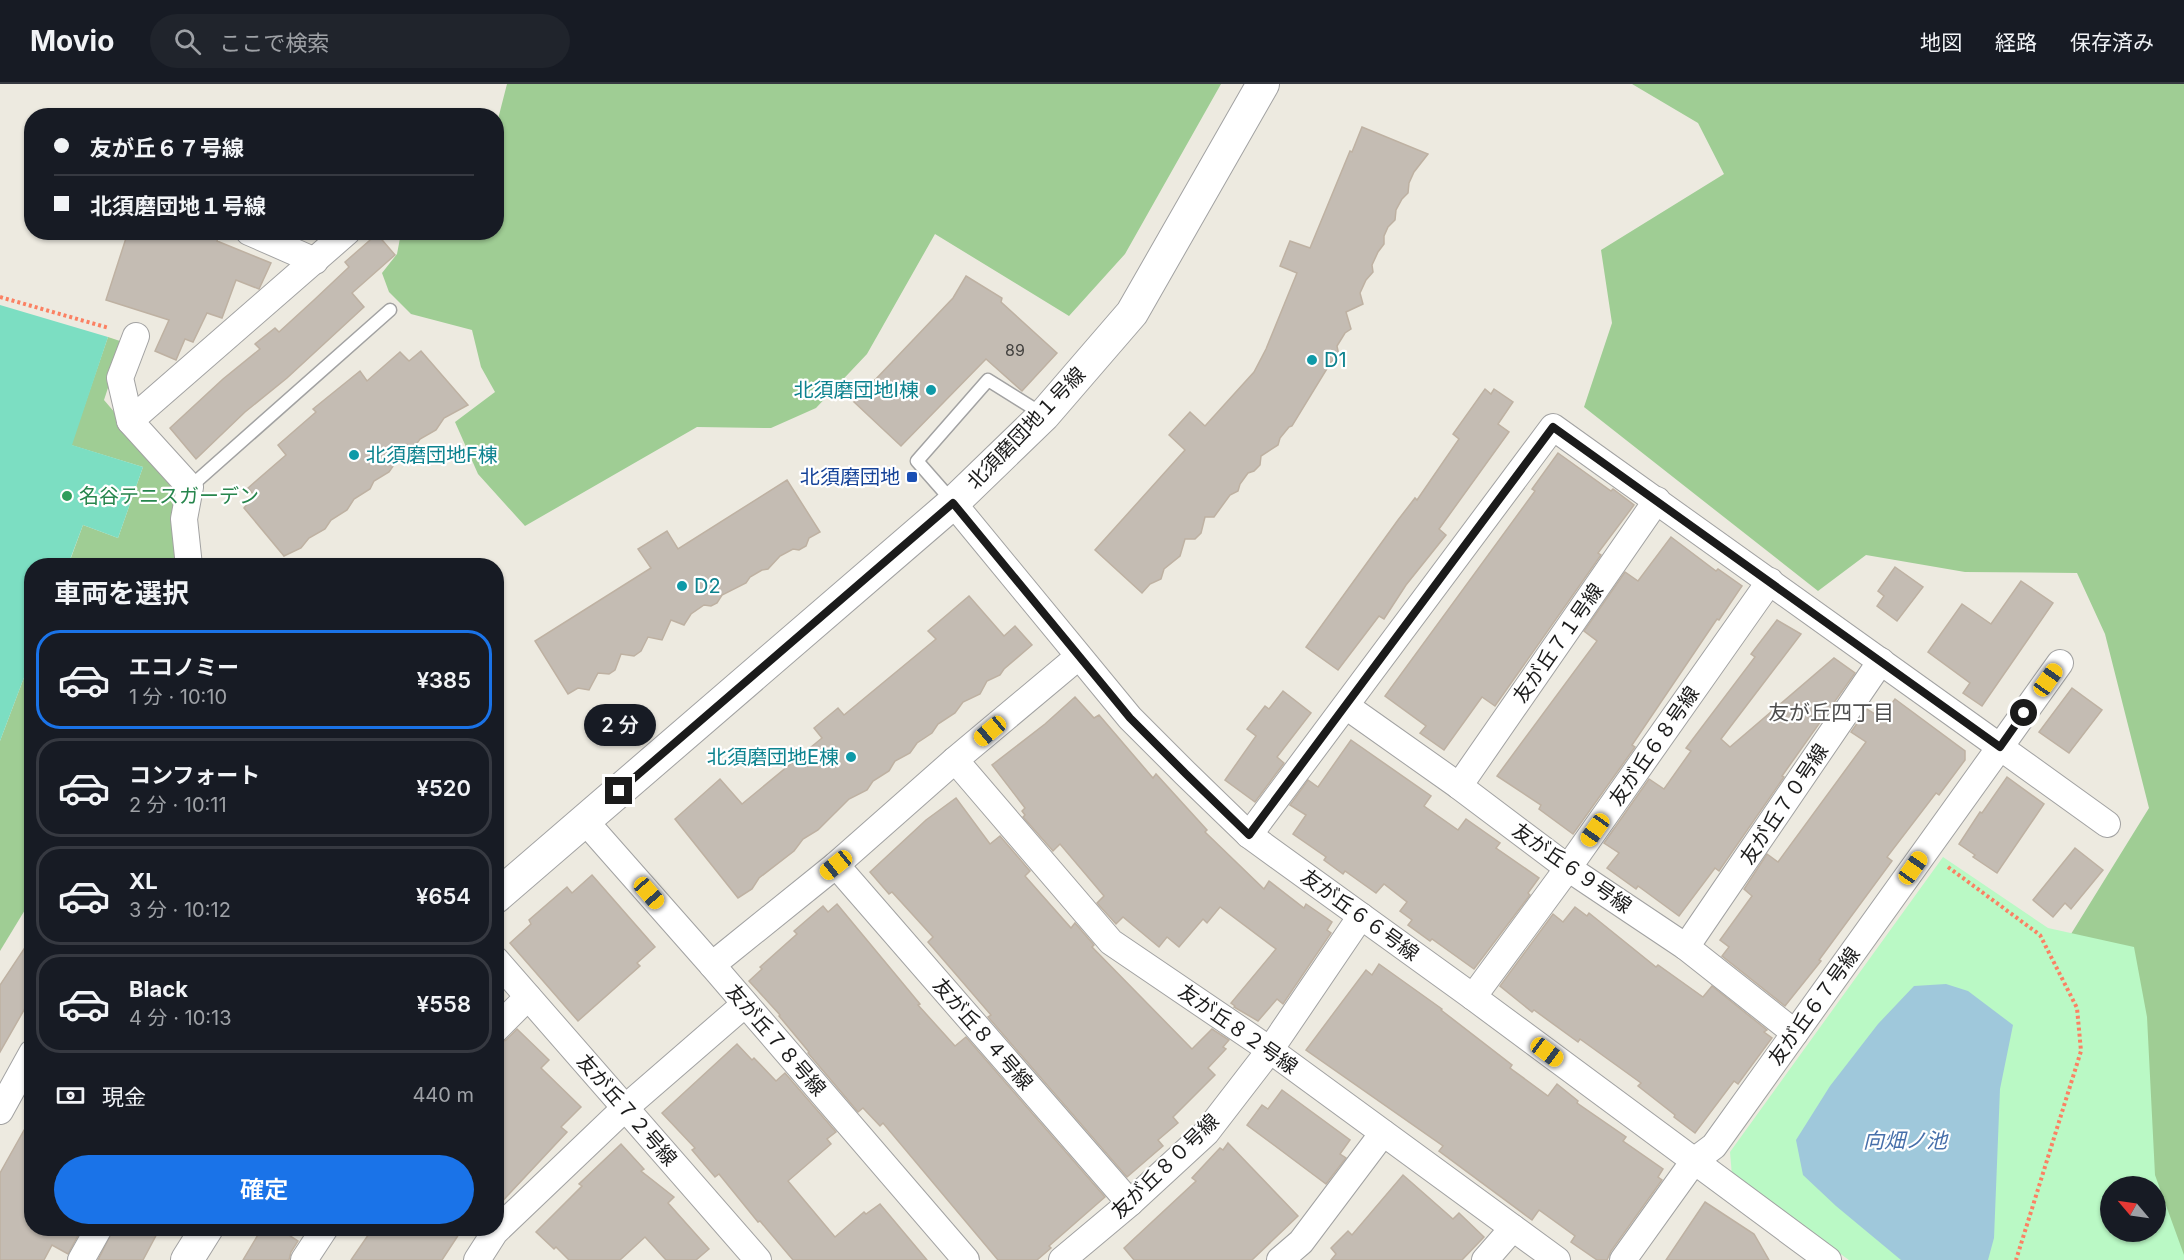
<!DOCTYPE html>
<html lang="ja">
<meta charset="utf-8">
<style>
body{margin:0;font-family:Inter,"Noto Sans JP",sans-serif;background:#20242c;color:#f1f3f6;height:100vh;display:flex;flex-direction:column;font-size:22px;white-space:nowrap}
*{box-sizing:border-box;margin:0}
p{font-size:20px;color:#9ea1a6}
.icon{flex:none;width:33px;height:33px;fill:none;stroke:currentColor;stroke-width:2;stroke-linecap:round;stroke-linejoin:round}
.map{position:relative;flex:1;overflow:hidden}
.drawer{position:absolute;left:24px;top:474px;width:480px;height:678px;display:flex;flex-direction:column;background:#171b24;border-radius:24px;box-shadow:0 2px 4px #0004}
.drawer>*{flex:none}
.banner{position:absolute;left:24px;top:24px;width:480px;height:132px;border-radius:24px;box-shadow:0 2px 4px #0004;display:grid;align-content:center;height:132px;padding:0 30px;background:#171b24}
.needle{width:39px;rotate:299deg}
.tools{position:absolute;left:2100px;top:1092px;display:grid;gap:12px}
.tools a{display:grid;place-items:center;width:66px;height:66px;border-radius:50%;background:#171b24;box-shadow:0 2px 4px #0004;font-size:30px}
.end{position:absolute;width:27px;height:27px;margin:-14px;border:8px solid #1b1b1b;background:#fff;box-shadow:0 0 0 3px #fff}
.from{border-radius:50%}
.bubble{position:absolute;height:42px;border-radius:21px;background:#171b24;box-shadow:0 2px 4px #0004;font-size:20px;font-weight:600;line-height:42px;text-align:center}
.car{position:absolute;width:18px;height:36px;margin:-18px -9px;border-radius:8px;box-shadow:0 0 4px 2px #0007;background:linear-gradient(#f5c518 24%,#345 0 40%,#f5c518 0 76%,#345 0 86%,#f5c518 0)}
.banner b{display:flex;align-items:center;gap:21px;height:57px;font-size:22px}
.banner b+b{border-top:2px solid #363941}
.banner i{width:15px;height:15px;background:#f1f3f6}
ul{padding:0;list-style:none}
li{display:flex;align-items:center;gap:18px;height:99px;margin:0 12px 9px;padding:0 18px;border:3px solid #363941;border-radius:24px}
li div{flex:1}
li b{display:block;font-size:22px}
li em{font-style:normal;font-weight:600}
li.on{border-color:#1a73e8}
li>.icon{width:54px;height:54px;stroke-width:1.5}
h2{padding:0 30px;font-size:27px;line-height:72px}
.pay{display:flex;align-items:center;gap:15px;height:66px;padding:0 30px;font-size:22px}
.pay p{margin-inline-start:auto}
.button{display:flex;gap:12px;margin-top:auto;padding:12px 30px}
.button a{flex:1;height:69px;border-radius:36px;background:#1a73e8;color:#fff;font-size:24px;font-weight:600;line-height:69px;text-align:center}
header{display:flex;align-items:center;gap:36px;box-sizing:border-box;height:84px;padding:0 30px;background:#171b24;border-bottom:2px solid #363941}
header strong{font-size:28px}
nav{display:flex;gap:33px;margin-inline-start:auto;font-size:21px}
.search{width:420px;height:54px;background:#20242c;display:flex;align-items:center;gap:15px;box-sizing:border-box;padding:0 21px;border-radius:33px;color:#9ea1a6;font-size:22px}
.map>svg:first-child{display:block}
</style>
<header>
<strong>Movio</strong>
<div class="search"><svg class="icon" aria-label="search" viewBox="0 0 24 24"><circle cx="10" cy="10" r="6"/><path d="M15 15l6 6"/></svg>ここで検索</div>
<nav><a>地図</a><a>経路</a><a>保存済み</a></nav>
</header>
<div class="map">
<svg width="2184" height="1176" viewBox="0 0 2184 1176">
<rect width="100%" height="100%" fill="#edeae0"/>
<g fill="#9fcd94" fill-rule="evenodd">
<polygon points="507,0 1221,0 1125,170 1069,232 935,150 867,270 816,324 771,344 697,343 525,442 478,390 455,338 495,308 481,283 472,246 411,230 389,208 382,189 397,170 401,149 496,148 497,39"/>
<path d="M1632,0H2184V1176H1880L2058,871L2149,724L2105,550L2077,489L1965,488L1866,471L1818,507L1584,323L1612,239L1601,166L1724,90L1698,39ZM2110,1102H2156V1148H2110Z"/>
<polygon points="108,253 123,258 104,316 169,392 181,481 68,482 83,441 118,454 143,383 71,361"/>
<polygon points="31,575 31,816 0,867 0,657"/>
</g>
<path fill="#baf9c5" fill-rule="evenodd" d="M1943,773L2048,844L2134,863L2147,933L2155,1091L2184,1171V1176H1849L1732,1092L1730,1068ZM2110,1102H2156V1148H2110Z"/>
<polygon fill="#7cdec2" points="0,221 108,253 72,361 143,383 118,454 83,441 68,481 32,482 31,575 0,657"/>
<polygon fill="#9fc8db" points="1946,900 1968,907 2013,941 2000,1005 1994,1154 1988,1176 1901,1176 1836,1122 1803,1091 1796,1056 1830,1002 1878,940 1914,902"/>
<g fill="#c4bcb3" stroke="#beb1a2" stroke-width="1.5">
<polygon points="1362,43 1428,70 1414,88 1409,99 1408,109 1402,115 1396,126 1395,136 1388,143 1384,152 1384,160 1378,168 1372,181 1373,188 1366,196 1360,209 1363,220 1346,228 1351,245 1345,249 1337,262 1339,272 1331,278 1292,342 1289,343 1280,354 1278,361 1261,372 1260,381 1254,387 1248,389 1240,400 1238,407 1230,411 1214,433 1205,433 1201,449 1195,455 1185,455 1180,472 1164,485 1161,495 1150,500 1142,509 1095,466 1185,366 1169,351 1190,328 1205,342 1254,288 1266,265 1297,189 1280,182 1290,157 1310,164 1350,67 1352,68"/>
<polygon points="128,148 221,148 217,157 271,179 259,205 236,196 222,234 207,229 193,258 185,255 176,276 155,267 169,236 106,216"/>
<polygon points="377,150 395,171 352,209 364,223 287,294 245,328 196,375 170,344 223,295 260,265 255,260 275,244 279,248 314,216 349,183 345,178"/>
<polygon points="966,192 1002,214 1001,218 1057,269 1022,307 986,275 901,362 854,318 953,214"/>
<polygon points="421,267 468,321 444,334 436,346 420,355 412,366 398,375 389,388 374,397 370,405 354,415 347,426 331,436 325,445 309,454 301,464 284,472 244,424 254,411 248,404 286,371 278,361 316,328 313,325 360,287 367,297 400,268 409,277"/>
<polygon points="1485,305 1491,310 1494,305 1513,318 1498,340 1509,348 1439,445 1446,451 1406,501 1384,535 1379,532 1338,586 1306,563 1398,436 1415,414 1417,416 1459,355 1453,350"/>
<polygon points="1558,369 1611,407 1613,405 1634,421 1598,469 1601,471 1495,622 1482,613 1444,666 1420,649 1426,642 1385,612 1535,407 1532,405"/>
<polygon points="787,396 820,448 809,454 806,462 799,466 793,465 780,472 768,485 762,486 750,493 746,499 722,511 717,519 711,522 704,521 691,530 684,541 671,536 662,556 648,553 641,567 634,572 621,570 615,586 609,590 598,589 589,606 578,604 568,610 535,557 651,484 638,465 667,447 678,465"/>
<polygon points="1671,453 1716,487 1718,485 1742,502 1719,536 1717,535 1632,661 1635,663 1573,750 1539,725 1541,721 1497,692 1597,557 1584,547 1625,488 1638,497"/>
<polygon points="1895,483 1923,503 1897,537 1877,522 1884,512 1878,507"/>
<polygon points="2021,497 2053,519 1982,622 1963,609 1970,599 1928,568 1962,520 1991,540"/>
<polygon points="969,512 1004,552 1015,542 1032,561 1004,585 1000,591 987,597 980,610 963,618 955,629 938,640 932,649 917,659 910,669 895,677 889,687 873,697 867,706 849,715 818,746 803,755 794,767 759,794 752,805 738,814 675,735 720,695 742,720 822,654 814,644 838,624 844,631 936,555 928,547"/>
<polygon points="1777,536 1801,550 1721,655 1730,663 1834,574 1855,589 1782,692 1784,693 1719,787 1715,784 1679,832 1638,802 1636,805 1607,784 1619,769 1604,759 1649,695 1664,705 1691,667 1686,664 1755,573 1751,570"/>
<polygon points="2072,604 2102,626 2069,669 2039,648"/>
<polygon points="1283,607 1311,629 1277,673 1284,679 1255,718 1225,696 1256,652 1247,645 1265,622 1269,625"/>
<polygon points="1075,613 1094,634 1099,631 1153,694 1156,690 1207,746 1205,748 1264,805 1269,797 1304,824 1306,820 1332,838 1327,846 1331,849 1283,920 1277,915 1258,937 1234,923 1235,922 1231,919 1276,865 1220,823 1207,839 1203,835 1179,863 1167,853 1159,863 1123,833 1116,840 1097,819 1104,812 1060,760 1053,767 1023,733 1025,731 1022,727 1025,724 992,681 1045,640"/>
<polygon points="1895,615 1965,667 1965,676 1939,711 1936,709 1887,773 1892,777 1819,876 1821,877 1785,922 1722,872 1729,863 1720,856 1752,812 1744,805 1767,770 1778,778 1866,658 1851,648 1867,625 1881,634"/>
<polygon points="1351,656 1431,712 1424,722 1458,746 1466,735 1500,759 1496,764 1539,794 1528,809 1530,811 1474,885 1432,855 1430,857 1408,841 1412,836 1400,827 1407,818 1384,800 1376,809 1345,787 1343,790 1324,776 1326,773 1293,750 1306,731 1290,721 1308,696 1318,703"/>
<polygon points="2007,693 2044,720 1997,789 1973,773 1975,771 1959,760 1980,728 1982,729"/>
<polygon points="956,714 990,760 1000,752 1030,787 1025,792 1071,844 1075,839 1094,861 1092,863 1192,965 1212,945 1229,956 1223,963 1226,965 1208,984 1215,991 1173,1033 1178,1039 1158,1056 1163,1062 1127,1093 988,933 991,931 928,858 933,853 892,808 889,810 870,788 926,736"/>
<polygon points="2075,764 2103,786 2071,825 2065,819 2053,833 2033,816"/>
<polygon points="592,791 655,863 637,879 640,882 578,937 510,859 531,840 529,836 567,803 572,809"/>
<polygon points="837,820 920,920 918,921 955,962 966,953 1105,1113 1049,1162 1051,1164 1037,1176 998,1176 883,1039 880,1042 863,1024 858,1028 808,969 809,968 779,932 780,931 749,897 762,885 760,883 797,850 794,847 823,822 828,828"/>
<polygon points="1575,823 1587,832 1589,829 1656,883 1658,881 1703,913 1712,902 1767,946 1764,948 1772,954 1738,1000 1734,997 1695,1049 1674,1033 1675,1031 1638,1002 1641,999 1580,955 1578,958 1534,926 1532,928 1500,902 1553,830 1563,838"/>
<polygon points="32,853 32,912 0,968 0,901"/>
<polygon points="1379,880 1442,925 1441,926 1512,981 1510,984 1548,1012 1557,1000 1578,1017 1577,1019 1626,1053 1623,1057 1663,1085 1658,1093 1662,1096 1611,1167 1607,1176 1597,1176 1571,1158 1575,1152 1539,1126 1532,1136 1439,1067 1443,1062 1306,966 1366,886 1372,891"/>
<polygon points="517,945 549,976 541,984 581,1023 561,1043 567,1048 496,1124 496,960 506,956"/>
<polygon points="737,960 752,976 754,974 776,997 785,989 836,1048 827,1055 831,1060 788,1097 835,1153 864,1128 866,1130 880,1120 927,1176 793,1176 760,1137 758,1138 719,1090 715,1093 692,1066 695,1064 662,1029"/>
<polygon points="1282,1006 1350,1056 1340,1070 1346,1074 1326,1100 1247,1041 1262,1021 1268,1025"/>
<polygon points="32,1032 32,1144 82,1144 68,1170 52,1161 44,1176 0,1176 0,1089"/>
<polygon points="1228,1059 1298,1132 1252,1176 1134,1176 1124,1164 1196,1097 1192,1094 1220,1064 1223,1066"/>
<polygon points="621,1060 644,1085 641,1087 674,1113 668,1119 709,1165 696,1176 666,1176 645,1153 620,1176 569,1176 556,1163 554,1165 536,1148 582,1102 579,1100"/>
<polygon points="1403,1091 1453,1135 1459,1129 1484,1153 1462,1176 1331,1176 1336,1170 1331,1164 1348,1147 1352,1151"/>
<polygon points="1705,1118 1754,1150 1769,1176 1666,1176"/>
<polygon points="114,1144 160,1144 143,1176 98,1176"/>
<polygon points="262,1144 278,1144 298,1157 291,1168 289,1176 243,1176"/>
<polygon points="373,1144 463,1144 442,1176 351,1176"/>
</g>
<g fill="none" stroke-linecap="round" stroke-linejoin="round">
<g stroke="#a2a2a2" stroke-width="15">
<g id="service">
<polyline points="190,403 390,226"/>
<polyline points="953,418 917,377 988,296 1044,331"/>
</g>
</g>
<g stroke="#a2a2a2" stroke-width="28">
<g id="minor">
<polyline points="249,148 315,177"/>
<polyline points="136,252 120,294 130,337 190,403 184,435 189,482"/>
<polyline points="130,337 347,148"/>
<polyline points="953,419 1130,634 1186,690 1249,751 1473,913 1828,1176"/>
<polyline points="2060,579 2000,663 2107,740"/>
<polyline points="1346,622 1459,702 1568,784 1686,863 1795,949"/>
<polyline points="955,676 1111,858 1270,966 1557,1176"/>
<polyline points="1459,702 1657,416"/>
<polyline points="585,737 712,881 966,1176"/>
<polyline points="1249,751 1553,343 2000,663 1714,1062 1694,1077 1623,1176"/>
<polyline points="836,781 1130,1119"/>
<polyline points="1686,863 1881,577"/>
<polyline points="496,876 758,1176"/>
<polyline points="712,881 836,781 955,676 1078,573"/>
<polyline points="1473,913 1568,784 1770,497"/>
<polyline points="496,945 528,913"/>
<polyline points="0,1027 32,969"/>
<polyline points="81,1176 99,1144"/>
<polyline points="304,1176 325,1144"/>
<polyline points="477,1176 495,1148 625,1024 745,920"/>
<polyline points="1062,1176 1130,1119 1206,1049 1270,966 1361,832"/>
<polyline points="1280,1176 1301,1158 1383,1049"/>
<polyline points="1485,1176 1513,1144"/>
</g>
</g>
<g stroke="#a2a2a2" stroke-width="34">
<g id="tertiary">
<polyline points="496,813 953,419 1044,331 1132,229 1263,0"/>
<polyline points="187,1176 207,1144"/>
</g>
</g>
<g stroke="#fb8163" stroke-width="4" stroke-dasharray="3 3" stroke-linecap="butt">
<polyline points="0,213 109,244"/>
<polyline points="1948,783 2040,851 2077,924 2081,967 2016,1176"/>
</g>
<use href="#service" stroke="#fff" stroke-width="12"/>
<use href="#minor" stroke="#fff" stroke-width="26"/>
<use href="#tertiary" stroke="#fff" stroke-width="32"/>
</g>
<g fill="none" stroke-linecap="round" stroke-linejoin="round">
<polyline stroke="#1b1b1b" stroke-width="8" points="619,707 953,419 1130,634 1186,690 1249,751 1553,343 2000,663 2024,629"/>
</g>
<g fill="#0f9aa8" stroke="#fff" stroke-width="2">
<circle cx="1312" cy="276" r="6"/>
<circle cx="931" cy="306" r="6"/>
<circle cx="354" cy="371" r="6"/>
<circle cx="682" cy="502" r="6"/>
<circle cx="851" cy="673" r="6"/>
</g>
<rect fill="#1a4fb4" stroke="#fff" stroke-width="2" x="906" y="387" width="12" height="12" rx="3"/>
<circle fill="#2e9e5b" stroke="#fff" stroke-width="2" cx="67" cy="412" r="6"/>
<g text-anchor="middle" stroke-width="4.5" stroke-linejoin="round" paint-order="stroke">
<g font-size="16" fill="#454341">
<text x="1015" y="272">89</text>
</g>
<g font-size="20" fill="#0d838f" stroke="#fff" text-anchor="start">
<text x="1324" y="283">D1</text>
<text x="919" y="313" text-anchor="end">北須磨団地I棟</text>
<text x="366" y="378">北須磨団地F棟</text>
<text x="694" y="509">D2</text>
<text x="839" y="680" text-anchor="end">北須磨団地E棟</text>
</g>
<g font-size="20" fill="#1b1b1b" stroke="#fff">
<text transform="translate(1026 344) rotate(-46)" y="7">北須磨団地１号線</text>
<text transform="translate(1558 559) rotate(-55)" y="7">友が丘７１号線</text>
<text transform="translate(1654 662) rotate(-55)" y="7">友が丘６８号線</text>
<text transform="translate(1784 720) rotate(-56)" y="7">友が丘７０号線</text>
<text transform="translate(1572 784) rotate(35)" y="7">友が丘６９号線</text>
<text transform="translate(1360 831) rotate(36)" y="7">友が丘６６号線</text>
<text transform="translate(1814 922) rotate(-54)" y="7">友が丘６７号線</text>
<text transform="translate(1238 945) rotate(35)" y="7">友が丘８２号線</text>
<text transform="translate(983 950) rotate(49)" y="7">友が丘８４号線</text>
<text transform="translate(776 956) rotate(49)" y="7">友が丘７８号線</text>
<text transform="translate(627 1026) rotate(49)" y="7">友が丘７２号線</text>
<text transform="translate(1165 1082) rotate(-44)" y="7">友が丘８０号線</text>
</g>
<g font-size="20" fill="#164399" stroke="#fff" text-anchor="end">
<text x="900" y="400">北須磨団地</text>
</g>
<g font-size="20" fill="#27864d" stroke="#fff" text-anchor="start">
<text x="79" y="419">名谷テニスガーデン</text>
</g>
<g font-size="21" fill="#4e4e4e" stroke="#fff">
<text x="1831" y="636">友が丘四丁目</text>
</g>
<g font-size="21" font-style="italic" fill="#476faa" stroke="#fff">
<text x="1905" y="1064">向畑ノ池</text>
</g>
</g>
</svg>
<div class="tools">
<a><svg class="needle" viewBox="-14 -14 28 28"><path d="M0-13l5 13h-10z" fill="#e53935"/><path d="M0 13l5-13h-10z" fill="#9ea1a6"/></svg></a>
</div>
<i class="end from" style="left:2024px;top:629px"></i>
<i class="end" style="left:619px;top:707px"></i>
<div class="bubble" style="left:584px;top:620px;width:72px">2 分</div>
<i class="car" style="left:2048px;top:596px;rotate:35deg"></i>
<i class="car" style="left:990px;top:647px;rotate:230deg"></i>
<i class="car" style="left:1595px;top:746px;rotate:215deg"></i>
<i class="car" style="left:836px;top:781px;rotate:231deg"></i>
<i class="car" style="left:1913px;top:784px;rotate:35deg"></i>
<i class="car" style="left:649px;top:809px;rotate:139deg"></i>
<i class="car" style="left:1547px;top:968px;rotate:127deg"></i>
<div class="banner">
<b><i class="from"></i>友が丘６７号線</b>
<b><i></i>北須磨団地１号線</b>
</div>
<section class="drawer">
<h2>車両を選択</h2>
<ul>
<li class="on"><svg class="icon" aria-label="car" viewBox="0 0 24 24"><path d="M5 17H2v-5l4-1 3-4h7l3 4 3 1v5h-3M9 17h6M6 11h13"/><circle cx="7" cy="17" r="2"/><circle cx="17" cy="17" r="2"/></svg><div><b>エコノミー</b><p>1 分 · 10:10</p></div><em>¥385</em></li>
<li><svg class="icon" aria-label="car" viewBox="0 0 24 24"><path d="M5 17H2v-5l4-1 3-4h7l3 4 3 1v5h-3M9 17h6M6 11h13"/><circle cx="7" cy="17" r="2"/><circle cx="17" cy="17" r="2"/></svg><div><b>コンフォート</b><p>2 分 · 10:11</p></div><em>¥520</em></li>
<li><svg class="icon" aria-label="car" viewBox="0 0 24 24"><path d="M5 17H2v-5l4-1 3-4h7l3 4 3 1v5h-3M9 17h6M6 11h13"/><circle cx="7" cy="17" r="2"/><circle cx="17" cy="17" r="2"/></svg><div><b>XL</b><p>3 分 · 10:12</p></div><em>¥654</em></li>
<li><svg class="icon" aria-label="car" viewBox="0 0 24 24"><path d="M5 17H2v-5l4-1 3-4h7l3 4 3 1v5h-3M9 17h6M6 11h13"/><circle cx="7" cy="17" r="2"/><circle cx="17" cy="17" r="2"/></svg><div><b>Black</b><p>4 分 · 10:13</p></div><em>¥558</em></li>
</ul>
<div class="pay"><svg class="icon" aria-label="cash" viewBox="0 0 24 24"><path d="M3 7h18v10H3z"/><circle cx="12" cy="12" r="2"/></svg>現金<p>440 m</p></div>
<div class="button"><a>確定</a></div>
</section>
</div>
